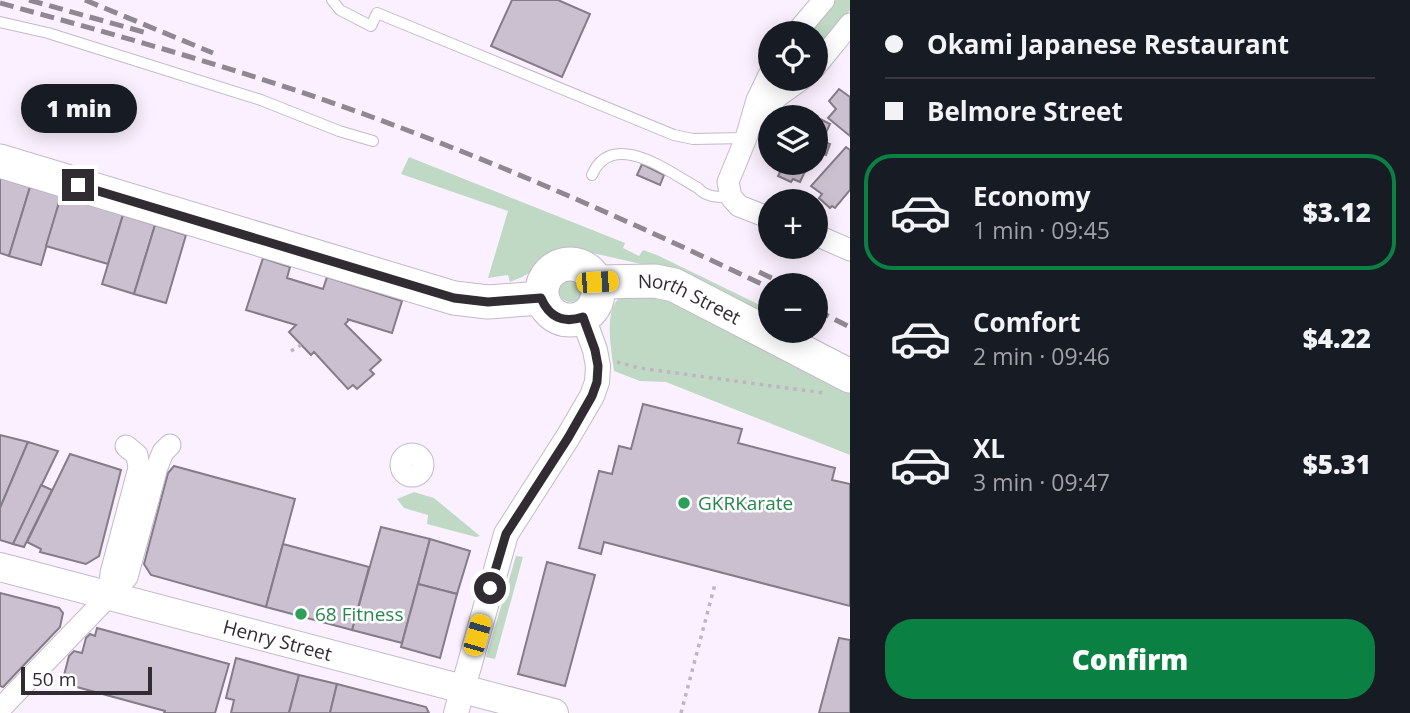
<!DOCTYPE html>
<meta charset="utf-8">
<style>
body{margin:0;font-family:"Open Sans",sans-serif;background:#242831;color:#f1f3f6;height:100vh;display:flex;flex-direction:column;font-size:26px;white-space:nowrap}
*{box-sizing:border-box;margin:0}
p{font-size:23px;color:#9ea1a6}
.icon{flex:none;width:38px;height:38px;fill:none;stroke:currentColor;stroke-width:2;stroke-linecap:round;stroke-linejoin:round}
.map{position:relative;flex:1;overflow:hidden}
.drawer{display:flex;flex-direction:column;background:#171b24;width:560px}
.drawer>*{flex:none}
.banner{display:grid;align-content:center;height:154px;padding:0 35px;background:#171b24}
.buttons{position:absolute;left:758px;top:21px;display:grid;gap:14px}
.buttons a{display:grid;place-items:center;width:70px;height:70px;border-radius:50%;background:#171b24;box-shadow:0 4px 18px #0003;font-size:35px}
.scale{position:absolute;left:21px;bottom:18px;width:131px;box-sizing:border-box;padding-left:7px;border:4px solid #302c32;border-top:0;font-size:19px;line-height:24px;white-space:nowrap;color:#302c32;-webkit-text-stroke:5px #fff;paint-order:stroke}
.end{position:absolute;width:32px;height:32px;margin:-16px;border:9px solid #302c32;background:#fff;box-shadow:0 0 0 4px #fff}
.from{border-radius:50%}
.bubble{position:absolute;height:49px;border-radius:24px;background:#171b24;box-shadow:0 4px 18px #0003;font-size:23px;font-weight:800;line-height:49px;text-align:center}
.car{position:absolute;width:21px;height:42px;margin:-21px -10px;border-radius:9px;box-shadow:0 0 5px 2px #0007;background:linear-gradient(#f5c518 24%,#345 0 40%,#f5c518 0 76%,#345 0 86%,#f5c518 0)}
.banner b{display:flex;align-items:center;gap:24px;height:66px;font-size:26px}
.banner b+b{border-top:2px solid #363941}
.banner i{width:18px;height:18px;background:#f1f3f6}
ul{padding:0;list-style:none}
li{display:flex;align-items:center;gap:21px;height:116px;margin:0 14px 10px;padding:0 21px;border:4px solid transparent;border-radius:28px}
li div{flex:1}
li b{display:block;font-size:26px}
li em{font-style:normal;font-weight:800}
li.on{border-color:#0b8043}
li>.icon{width:63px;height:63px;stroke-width:1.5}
.cta{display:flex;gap:14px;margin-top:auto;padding:14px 35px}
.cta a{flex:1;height:80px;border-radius:28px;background:#0b8043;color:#fff;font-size:28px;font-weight:800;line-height:80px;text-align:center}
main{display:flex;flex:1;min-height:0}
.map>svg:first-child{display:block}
</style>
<main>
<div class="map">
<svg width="850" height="713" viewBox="0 0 850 713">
<rect width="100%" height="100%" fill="#fbf0ff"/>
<g fill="#c0d9c4">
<polygon points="833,0 850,0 850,10 816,53 816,33 806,33"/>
<path d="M409,157L625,243L623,248L639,256L643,250L657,255L770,310V319L650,266L579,250L578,252C558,249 547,262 531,272C525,276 517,279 510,282L508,275L488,278L508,211L401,174Z"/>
<circle cx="571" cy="289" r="13"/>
<path d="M654,289L850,384V455L666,382L640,381L614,371C612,352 602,308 622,296C630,291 644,291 654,289Z"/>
<polygon points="414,492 434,498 480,536 476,537 427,524 428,515 404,508 397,499"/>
<polygon points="516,556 523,557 495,659 486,657"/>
</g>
<g fill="#cbc0cf" stroke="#857c89" stroke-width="2">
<polygon points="512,0 558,0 590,14 562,77 491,46"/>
<polygon points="839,89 850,97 850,136 828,118 836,109 829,101"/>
<polygon points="816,117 830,124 822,141 830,144 826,155 816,151"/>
<polygon points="846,147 850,150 850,190 835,208 832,206 830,208 819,198 822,194 811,186"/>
<polygon points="780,163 809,163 800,182 793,179 791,182 778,176 782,168 778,166"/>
<polygon points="642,164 664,175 660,185 637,175"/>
<polygon points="0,178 30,187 9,256 0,253"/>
<polygon points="30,187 61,196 41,265 9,256"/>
<polygon points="61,196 123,215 108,264 46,246"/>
<polygon points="123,215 155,225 134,294 102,284"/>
<polygon points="155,225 186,235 166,303 134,294"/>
<polygon points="263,258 290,267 287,278 323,289 327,277 402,301 392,333 347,319 349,320 345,324 381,360 370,370 374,374 357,389 353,385 348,389 314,352 311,355 289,332 296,325 246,310"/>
<polygon points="643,404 742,429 738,443 835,468 832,480 850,484 850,606 604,542 601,554 579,548 599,471 612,474 619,446 631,449"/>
<polygon points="0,435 28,442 0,508"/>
<polygon points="28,442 58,451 13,544 0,540 0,508"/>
<polygon points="70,454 121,470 99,556 86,564 40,552 41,549 27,542"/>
<polygon points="174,466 295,499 266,607 151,575 144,564 168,473"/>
<polygon points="41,485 52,490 24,547 13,544"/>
<polygon points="381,527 430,539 402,643 352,630"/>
<polygon points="430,539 470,551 457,594 418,584"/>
<polygon points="283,544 369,567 352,630 266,607"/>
<polygon points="547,562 595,575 565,686 518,674"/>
<polygon points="418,584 457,594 440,658 401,647"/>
<polygon points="0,593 59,608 63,613 60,627 3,687 0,686"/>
<polygon points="97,628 229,664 215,713 164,713 165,711 62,683 69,656 74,651 82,653 86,638 90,634 95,636"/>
<polygon points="839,638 850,640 850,713 819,713"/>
<polygon points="236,658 299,675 289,713 231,713 234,700 226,698"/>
<polygon points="299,675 337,684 330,713 289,713"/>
<polygon points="337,684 426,707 429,713 330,713"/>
</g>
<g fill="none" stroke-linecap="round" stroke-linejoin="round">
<g stroke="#c3b9c8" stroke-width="12">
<g id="service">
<polyline points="332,0 340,10 371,26 377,13 674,135 693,139 746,138"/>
<polyline points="0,22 48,33 261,100 339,131 373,141"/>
<path d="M592,175C612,128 669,172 698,188C707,198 718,197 731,197"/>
</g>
</g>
<g stroke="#c3b9c8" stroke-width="23">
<g id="minor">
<polyline points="796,33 824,0"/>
<polyline points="816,66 850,24"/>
<polyline points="770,73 757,100 746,138 728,182 731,197 739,206 770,218"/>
<polyline points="755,124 777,97 802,79"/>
<polyline points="816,235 850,250"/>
<circle cx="412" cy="465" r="11"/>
<polyline points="109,596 111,573 139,468 137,455 126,446"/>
<polyline points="0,709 127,577 157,467 163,452 170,445"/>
</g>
</g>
<g stroke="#c3b9c8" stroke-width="26">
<polyline id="tertiary" points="456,713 506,534 568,437 592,396 597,382 598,366 595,350 583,317"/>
</g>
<g stroke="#c3b9c8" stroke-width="30">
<g id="secondary">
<path id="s1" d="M0,567L554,713"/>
</g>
</g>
<g stroke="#c3b9c8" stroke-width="35">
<g id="trunk">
<polyline points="0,161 454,298 488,302 541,298"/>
<circle cx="570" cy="292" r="28"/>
<path id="s2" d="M597,282L655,281L674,285L850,376"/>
</g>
</g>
<g stroke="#beb5c1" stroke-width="3.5" stroke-dasharray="3.5 5" stroke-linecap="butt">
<polyline points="291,351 301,345"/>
<polyline points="617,362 639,368 824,393"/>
<polyline points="681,713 715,584"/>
</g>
<use href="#service" stroke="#fff" stroke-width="10"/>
<use href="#minor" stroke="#fff" stroke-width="21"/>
<use href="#tertiary" stroke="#fff" stroke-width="24"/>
<use href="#secondary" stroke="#fff" stroke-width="28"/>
<use href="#trunk" stroke="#fff" stroke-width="33"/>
<g stroke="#8f8892" stroke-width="5" stroke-dasharray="14 7" stroke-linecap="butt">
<polyline points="29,0 147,33"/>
<polyline points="85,0 213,53"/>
<path d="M0,3C128,38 256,74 380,120C513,169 642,227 770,288"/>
<polyline points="759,272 787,285"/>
<polyline points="816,310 850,327"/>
</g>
</g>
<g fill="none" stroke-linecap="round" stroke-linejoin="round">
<path stroke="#302c32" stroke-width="9" d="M78,185L454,298L488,302L541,298C549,317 563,324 583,317L595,350L598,366L597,382L592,396L568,438L506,534L490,588"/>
</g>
<g fill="#2e9e5b" stroke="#fff" stroke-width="2.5">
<circle cx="684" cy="503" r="7"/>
<circle cx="301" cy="614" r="7"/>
</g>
<g text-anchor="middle" stroke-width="5" stroke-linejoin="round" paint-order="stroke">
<g font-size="19" fill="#302c32" stroke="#fff">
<text dy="7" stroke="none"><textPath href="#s2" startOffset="96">North Street</textPath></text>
<text dy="7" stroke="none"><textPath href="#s1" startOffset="287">Henry Street</textPath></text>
</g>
<g font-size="19" fill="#27864d" stroke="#fff" text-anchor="start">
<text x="698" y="510">GKRKarate</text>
<text x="315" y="621">68 Fitness</text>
</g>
</g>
</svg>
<div class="buttons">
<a><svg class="icon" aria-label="locate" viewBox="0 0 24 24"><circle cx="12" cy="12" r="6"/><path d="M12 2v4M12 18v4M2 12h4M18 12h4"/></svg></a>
<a><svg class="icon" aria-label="layers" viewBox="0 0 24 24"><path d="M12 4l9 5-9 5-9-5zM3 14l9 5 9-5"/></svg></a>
<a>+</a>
<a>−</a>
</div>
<div class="scale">50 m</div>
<i class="end from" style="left:490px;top:588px"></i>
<i class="end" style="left:78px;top:185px"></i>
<div class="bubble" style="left:21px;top:84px;width:116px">1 min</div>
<i class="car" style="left:597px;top:282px;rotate:87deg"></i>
<i class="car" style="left:477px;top:635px;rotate:16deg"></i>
</div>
<section class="drawer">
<div class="banner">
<b><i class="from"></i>Okami Japanese Restaurant</b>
<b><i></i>Belmore Street</b>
</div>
<ul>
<li class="on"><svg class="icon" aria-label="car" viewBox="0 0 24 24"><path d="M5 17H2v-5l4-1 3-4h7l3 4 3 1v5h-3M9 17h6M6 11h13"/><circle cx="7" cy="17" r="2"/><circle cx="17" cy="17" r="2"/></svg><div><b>Economy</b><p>1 min · 09:45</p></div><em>$3.12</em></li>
<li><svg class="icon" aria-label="car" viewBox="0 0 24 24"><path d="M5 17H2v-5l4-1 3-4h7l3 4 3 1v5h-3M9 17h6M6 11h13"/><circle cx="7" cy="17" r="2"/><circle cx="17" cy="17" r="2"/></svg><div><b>Comfort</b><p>2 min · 09:46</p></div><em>$4.22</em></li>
<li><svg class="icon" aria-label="car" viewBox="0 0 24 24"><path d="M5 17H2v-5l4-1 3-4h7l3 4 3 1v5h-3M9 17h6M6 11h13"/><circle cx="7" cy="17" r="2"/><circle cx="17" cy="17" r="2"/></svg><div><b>XL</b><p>3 min · 09:47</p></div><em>$5.31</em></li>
</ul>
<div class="cta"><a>Confirm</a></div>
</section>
</main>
